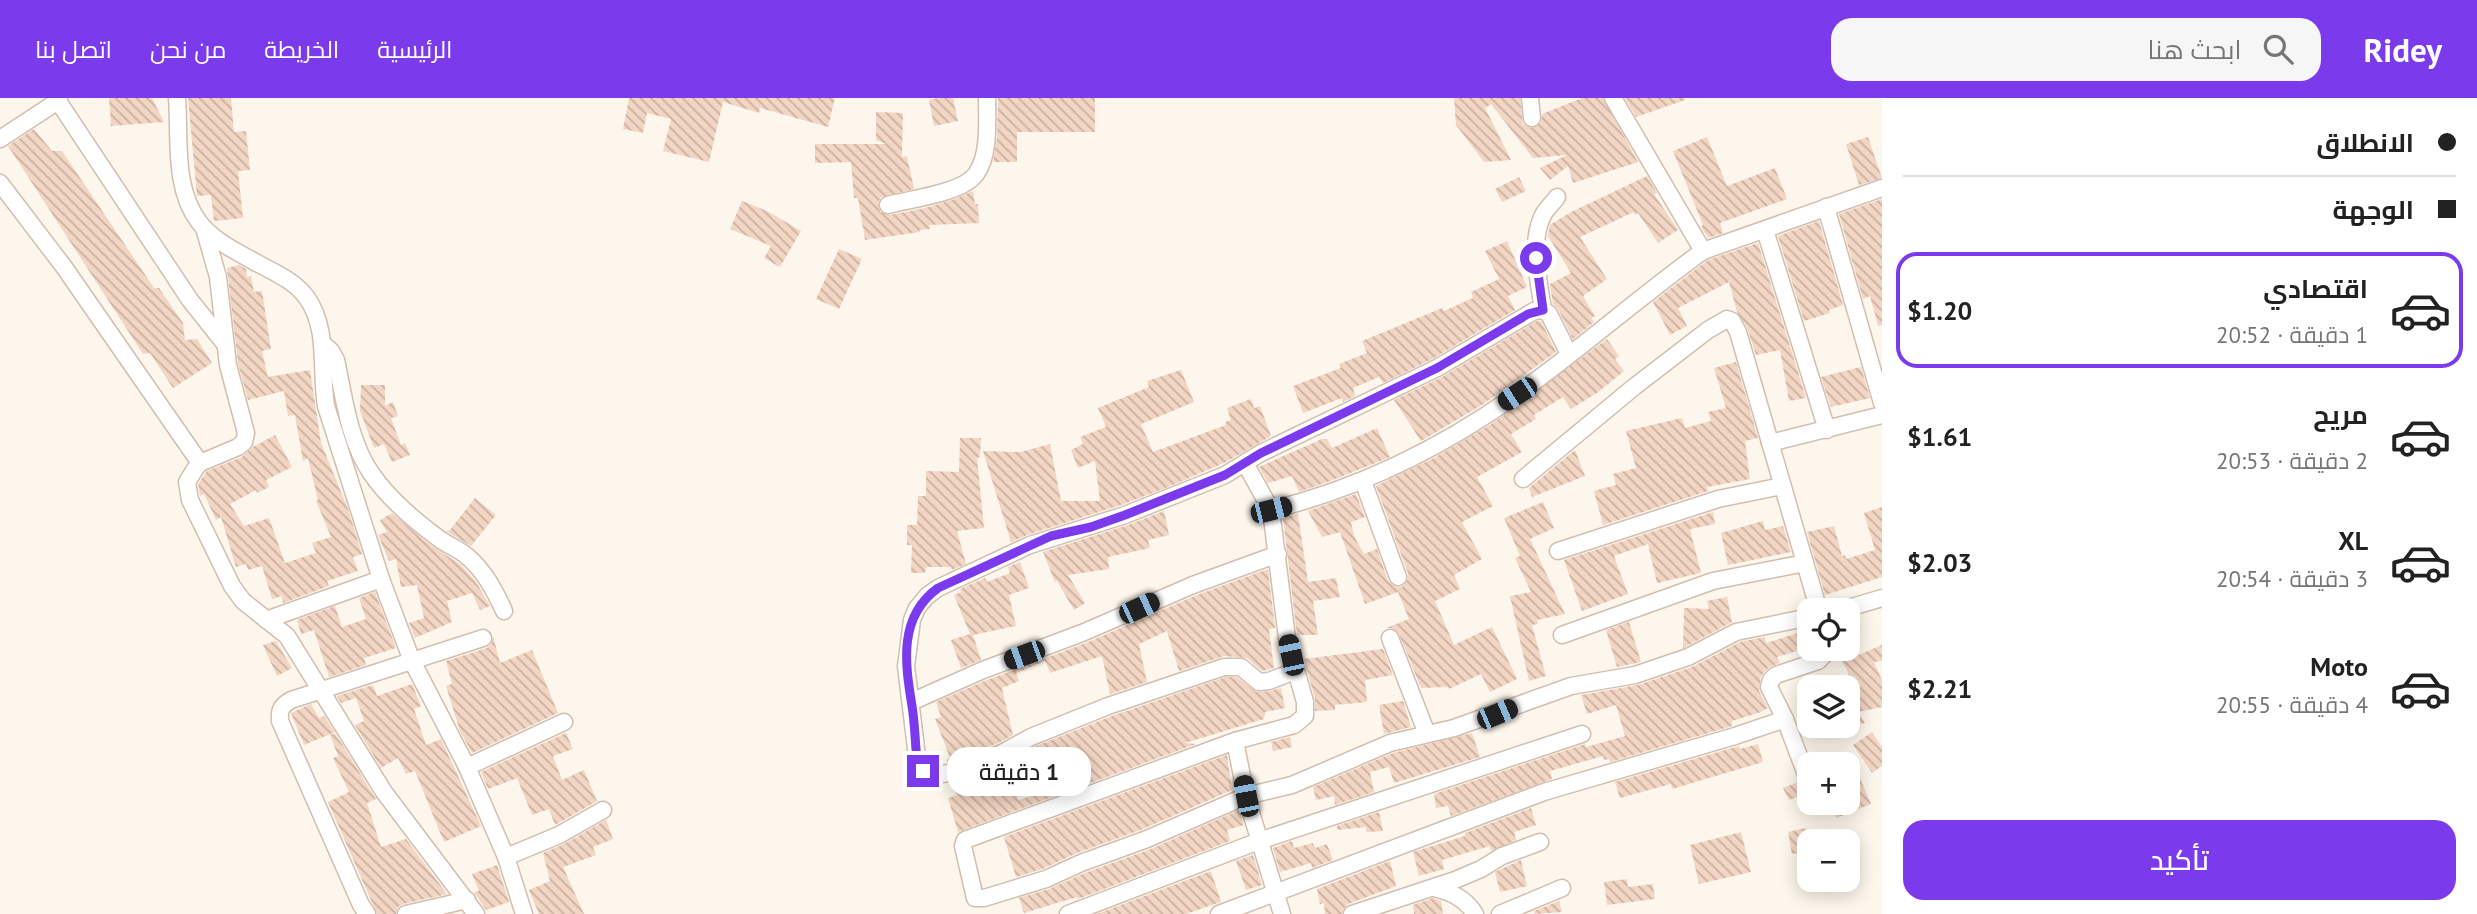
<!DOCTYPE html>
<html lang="ar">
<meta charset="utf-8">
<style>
body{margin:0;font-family:"PT Sans",Cairo,sans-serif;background:#f6f6f6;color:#222;direction:rtl;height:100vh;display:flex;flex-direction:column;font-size:26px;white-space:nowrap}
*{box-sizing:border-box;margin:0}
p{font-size:23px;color:#767676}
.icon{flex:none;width:38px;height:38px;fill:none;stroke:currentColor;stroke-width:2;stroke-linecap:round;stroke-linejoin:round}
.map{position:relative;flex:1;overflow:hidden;direction:ltr}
.side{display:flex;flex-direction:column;background:#fff;width:595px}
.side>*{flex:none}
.guide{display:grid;align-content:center;height:154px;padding:0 21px;background:#fff}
.fabs{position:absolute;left:1797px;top:500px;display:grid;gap:14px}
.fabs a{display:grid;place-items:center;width:63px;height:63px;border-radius:14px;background:#fff;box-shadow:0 4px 18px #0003;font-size:35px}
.end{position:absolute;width:32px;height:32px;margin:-16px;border:9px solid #7c3aed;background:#fff;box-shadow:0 0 0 4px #fff}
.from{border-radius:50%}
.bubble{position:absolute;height:49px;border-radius:21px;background:#fff;box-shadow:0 4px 18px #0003;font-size:23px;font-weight:600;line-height:49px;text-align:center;direction:rtl}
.car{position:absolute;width:21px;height:42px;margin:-21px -10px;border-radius:9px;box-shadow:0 0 5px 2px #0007;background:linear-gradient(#222 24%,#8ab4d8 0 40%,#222 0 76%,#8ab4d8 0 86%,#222 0)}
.guide b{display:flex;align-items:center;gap:24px;height:66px;font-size:26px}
.guide b+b{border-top:2px solid #e0e0e0}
.guide i{width:18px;height:18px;background:#222}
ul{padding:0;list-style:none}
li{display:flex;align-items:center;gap:21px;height:116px;margin:0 14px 10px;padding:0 7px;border:4px solid transparent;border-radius:21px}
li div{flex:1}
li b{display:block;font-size:26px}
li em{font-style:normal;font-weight:600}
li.active{border-color:#7c3aed}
li>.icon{width:63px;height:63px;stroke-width:1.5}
.primary-button{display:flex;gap:14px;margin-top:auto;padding:14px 21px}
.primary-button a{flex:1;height:80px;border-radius:21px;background:#7c3aed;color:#fff;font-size:28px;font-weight:600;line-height:80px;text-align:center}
header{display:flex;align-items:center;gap:42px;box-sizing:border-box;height:98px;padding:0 35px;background:#7c3aed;color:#fff}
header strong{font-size:33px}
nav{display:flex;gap:38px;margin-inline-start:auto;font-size:24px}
.search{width:490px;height:63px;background:#f6f6f6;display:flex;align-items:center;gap:18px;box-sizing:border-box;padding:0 24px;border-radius:21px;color:#767676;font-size:26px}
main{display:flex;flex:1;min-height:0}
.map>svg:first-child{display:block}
</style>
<header>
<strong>Ridey</strong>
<div class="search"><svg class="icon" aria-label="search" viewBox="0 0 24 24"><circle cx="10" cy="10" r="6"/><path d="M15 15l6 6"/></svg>ابحث هنا</div>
<nav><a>الرئيسية</a><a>الخريطة</a><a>من نحن</a><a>اتصل بنا</a></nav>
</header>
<main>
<section class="side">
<div class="guide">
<b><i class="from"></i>الانطلاق</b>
<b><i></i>الوجهة</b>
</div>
<ul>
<li class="active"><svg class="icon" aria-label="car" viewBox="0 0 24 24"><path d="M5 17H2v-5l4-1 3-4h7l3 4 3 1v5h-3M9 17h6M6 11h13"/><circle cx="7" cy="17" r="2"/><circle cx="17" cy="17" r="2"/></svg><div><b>اقتصادي</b><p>1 دقيقة · 20:52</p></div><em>$1.20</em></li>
<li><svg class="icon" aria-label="car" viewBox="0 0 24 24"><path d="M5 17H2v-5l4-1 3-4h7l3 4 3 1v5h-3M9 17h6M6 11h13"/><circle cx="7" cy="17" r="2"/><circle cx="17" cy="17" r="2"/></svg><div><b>مريح</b><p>2 دقيقة · 20:53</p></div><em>$1.61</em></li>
<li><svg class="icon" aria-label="car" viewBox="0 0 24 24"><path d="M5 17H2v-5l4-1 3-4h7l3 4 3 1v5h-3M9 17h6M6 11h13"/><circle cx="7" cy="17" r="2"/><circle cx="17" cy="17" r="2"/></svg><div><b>XL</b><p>3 دقيقة · 20:54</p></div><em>$2.03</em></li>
<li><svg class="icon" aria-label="car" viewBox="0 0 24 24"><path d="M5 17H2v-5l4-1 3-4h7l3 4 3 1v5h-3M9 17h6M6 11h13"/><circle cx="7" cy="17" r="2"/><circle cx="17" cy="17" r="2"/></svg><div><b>Moto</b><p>4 دقيقة · 20:55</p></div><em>$2.21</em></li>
</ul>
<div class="primary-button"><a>تأكيد</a></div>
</section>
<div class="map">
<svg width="1882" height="816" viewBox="0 0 1882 816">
<defs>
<pattern id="building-back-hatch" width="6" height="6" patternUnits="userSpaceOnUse" patternTransform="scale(1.75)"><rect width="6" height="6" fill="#f3d5c3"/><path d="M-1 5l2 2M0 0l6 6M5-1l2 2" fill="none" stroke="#cab0a1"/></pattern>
</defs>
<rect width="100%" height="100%" fill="#fdf6ec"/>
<g fill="url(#building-back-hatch)" fill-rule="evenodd">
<polygon points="109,0 152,0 164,24 111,28"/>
<polygon points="188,0 231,0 234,34 246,33 250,72 238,73 243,120 214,123 211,97 197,98"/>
<polygon points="629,0 835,0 828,29 760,10 759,15 723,4 709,64 663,53 671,21 647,15 643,35 623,31"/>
<polygon points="938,0 953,0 958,23 934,28 929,2"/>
<polygon points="998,0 1095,0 1095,34 1017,34 1017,64 993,64 997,40"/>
<polygon points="1454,0 1520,0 1523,26 1532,30 1541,25 1542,16 1582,0 1603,0 1638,64 1573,85 1568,68 1550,82 1540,70 1567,57 1533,60 1491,6 1485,10 1511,62 1484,64 1456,27"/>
<polygon points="1625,0 1685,0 1685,2 1636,19"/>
<polygon points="876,14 903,15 902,59 907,58 914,91 881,99 878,105 880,114 890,117 925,110 952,102 973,93 975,106 978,106 979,125 929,127 930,131 919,132 920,134 865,142 858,100 854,100 851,64 815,65 815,46 886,46 876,42"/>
<polygon points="34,31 52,53 62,53 154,190 159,190 183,225 185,242 197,241 212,265 173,290 150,255 143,256 8,48"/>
<polygon points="1707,39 1727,88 1775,70 1787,101 1720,125 1723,135 1708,140 1701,129 1703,127 1673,53"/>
<polygon points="1868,39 1882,80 1859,87 1846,46"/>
<polygon points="1647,78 1657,95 1654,96 1678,132 1658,145 1638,115 1635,117 1634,114 1580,139 1607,181 1583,198 1595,218 1591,220 1594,224 1573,241 1558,211 1553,206 1550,186 1571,175 1548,138 1550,127 1571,114"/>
<polygon points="1519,79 1526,93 1502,104 1495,91"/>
<polygon points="1882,101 1882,227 1878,228 1870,198 1863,201 1839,116"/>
<polygon points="742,103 767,113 801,133 780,169 764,160 771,148 730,131"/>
<polygon points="1819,123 1843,207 1829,212 1830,215 1804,223 1778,138"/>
<polygon points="1507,143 1527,189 1508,198 1515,212 1432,261 1383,285 1379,279 1353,290 1355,298 1343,304 1342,300 1303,315 1293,288 1341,270 1339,266 1367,255 1362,243 1442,210 1444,213 1473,200 1471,194 1499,181 1485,153"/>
<polygon points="1758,145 1806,300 1789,303 1780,252 1756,257 1747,229 1737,214 1729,184 1678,210 1687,228 1670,237 1653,204 1708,162"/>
<polygon points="839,151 862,161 839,211 816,201"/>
<polygon points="239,167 246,171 247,179 251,178 254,194 262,193 271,251 262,253 268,279 310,272 321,345 348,411 362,456 353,459 358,473 327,483 329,488 283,505 282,498 272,501 262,468 248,472 246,466 236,469 221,419 216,422 204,396 200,398 198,386 207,373 242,359 253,349 275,337 292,369 266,382 269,389 257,395 256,392 230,406 244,428 269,420 285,465 316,455 312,445 331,439 316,403 318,402 308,360 303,363 295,317 288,318 284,293 248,302 238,265 227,170"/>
<polygon points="1537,223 1541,223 1556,254 1482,307 1421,343 1394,302 1442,279"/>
<polygon points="1607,241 1619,258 1615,261 1624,273 1597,295 1571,311 1563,299 1534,317 1536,321 1511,336 1522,354 1477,379 1493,408 1462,424 1482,461 1454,477 1460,491 1435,503 1454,547 1492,529 1517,581 1490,594 1481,576 1449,591 1448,589 1421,590 1399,536 1392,530 1386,530 1409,521 1398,494 1365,506 1340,434 1322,439 1308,413 1356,396 1365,419 1351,424 1354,438 1364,456 1377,451 1388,483 1396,489 1402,489 1408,481 1408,475 1376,388 1434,360 1493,325"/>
<polygon points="1736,264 1758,340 1745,343 1750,381 1707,389 1708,393 1603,427 1594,393 1616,387 1613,376 1636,370 1626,333 1682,320 1685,330 1711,323 1708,314 1726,310 1714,270"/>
<polygon points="1861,269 1870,300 1831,309 1821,279"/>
<polygon points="1181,272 1194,304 1141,326 1153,354 1226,327 1225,324 1231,322 1227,310 1251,301 1254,310 1260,308 1271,338 1226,364 1168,389 1121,407 1027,437 1011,444 983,353 1021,354 1050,346 1061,403 1100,403 1095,363 1078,370 1071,352 1083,346 1080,339 1106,329 1098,310 1149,289 1147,283"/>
<polygon points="361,287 385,287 385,308 393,304 398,318 391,320 401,347 405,345 410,357 392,364 384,346 374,350 360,313"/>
<polygon points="1377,330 1390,359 1333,382 1299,394 1292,378 1268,385 1259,369 1322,341 1327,341 1332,350"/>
<polygon points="960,340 981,340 980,359 977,360 984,430 957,433 966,466 952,472 951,469 926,469 925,475 911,475 912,447 907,447 907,427 917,427 918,398 926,398 926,373 959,374"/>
<polygon points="1575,352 1585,378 1532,399 1529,390"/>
<polygon points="475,400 496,417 471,448 446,433 450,432"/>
<polygon points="1543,404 1554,430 1530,441 1565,516 1537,522 1538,526 1532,527 1546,578 1529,583 1510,498 1531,494 1515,460 1520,458 1504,420"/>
<polygon points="1882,409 1882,479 1825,497 1807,434 1834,428 1842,458 1845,457 1846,461 1875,452 1864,415"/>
<polygon points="1164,413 1169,437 1148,442 1150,450 1108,459 1109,471 1068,477 1085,505 1074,512 1057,483 1055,484 1043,454 1128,427"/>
<polygon points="1713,414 1715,426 1690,431 1701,475 1657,485 1648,446 1614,458 1628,496 1582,513 1564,462"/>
<polygon points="392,415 425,443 461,467 476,484 490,508 480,512 472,495 447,503 452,524 415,540 409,525 424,520 417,487 401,489 396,461 389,463 378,437 387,434 380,422"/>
<polygon points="1298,416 1308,484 1336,480 1340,499 1313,503 1318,537 1297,537 1283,420"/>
<polygon points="1763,423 1765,432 1783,428 1791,454 1728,467 1721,435"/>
<polygon points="1020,464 1029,490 1009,497 1016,528 973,537 981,562 961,570 951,542 970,536 954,497 961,494 960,491 985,480 987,484 1010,475 1008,469"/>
<polygon points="1268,471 1275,530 1269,531 1274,570 1262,573 1247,560 1224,558 1179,573 1167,533 1139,546 1147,584 1110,596 1102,558 1050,575 1045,563 1016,575 1019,583 1002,590 1013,637 998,645 947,664 947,661 950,660 935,621 941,619 936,604 987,582 1086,545 1197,497"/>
<polygon points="375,494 396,550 364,560 366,567 329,579 314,532 301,536 297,522 335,508 342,529 366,521 359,500"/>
<polygon points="1727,499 1732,524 1683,550 1684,510 1709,511 1707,503"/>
<polygon points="1629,524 1641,564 1617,569 1606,532"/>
<polygon points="1798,535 1803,551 1777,559 1780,565 1769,569 1761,578 1759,593 1768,610 1761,614 1732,623 1732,628 1610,664 1609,661 1604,662 1603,658 1550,673 1552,681 1451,718 1448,708 1436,710 1434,696 1585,646 1586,649 1625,638 1616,607 1587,616 1581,597 1638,587 1692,569 1740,544 1765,539 1766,545"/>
<polygon points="493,538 500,565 532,552 558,615 472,655 460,633 446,588 452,586 446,563 487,550 491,546"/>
<polygon points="276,543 292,570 277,578 263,547"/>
<polygon points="1882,547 1882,563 1874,564 1882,582 1882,609 1858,614 1865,625 1848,629 1848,574 1842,564"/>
<polygon points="1383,551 1393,577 1365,582 1367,604 1335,607 1335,612 1315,613 1315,601 1304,561"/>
<path d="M1226,579H1237L1256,594L1270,593L1281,590L1285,610L1265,614L1264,621L1185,645L1196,646L958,734L948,700L957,697L953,685L1006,665L1036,648L1112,618ZM1035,663L1044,695L1018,702L1011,677L1013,676L1012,671Z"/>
<polygon points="412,586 421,608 414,611 426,647 441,641 481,728 444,744 415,673 406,676 398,660 381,670 355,627 364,623 356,600 341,605 337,598 373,587 377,598"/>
<polygon points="1403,603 1411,629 1384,636 1379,607"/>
<polygon points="311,606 319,620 324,618 335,634 304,647 291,615"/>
<polygon points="1872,634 1882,649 1882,668 1872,675 1853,647"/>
<polygon points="335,635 376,701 367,705 381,749 406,741 447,796 403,806 398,809 396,816 377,816 328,704 349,694 333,660 338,658 330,637"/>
<polygon points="566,635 573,651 553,658 562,682 584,672 597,703 555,727 549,711 532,717 517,680 488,691 481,674"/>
<polygon points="1472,635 1480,659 1394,685 1389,669 1370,674 1374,694 1335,707 1334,698 1316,702 1313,689 1393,655"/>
<polygon points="1290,639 1292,649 1273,653 1271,644"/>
<polygon points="1758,646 1763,664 1672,691 1671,686 1620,700 1615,684 1739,648 1740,651"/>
<polygon points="1227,657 1232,692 1143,731 1077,755 1042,771 1016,779 1004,739"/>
<polygon points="1859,678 1871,706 1836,720 1830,705 1848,705 1848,683"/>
<polygon points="1798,684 1805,696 1789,702 1783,690"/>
<polygon points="1531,710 1536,727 1514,734 1516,742 1491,753 1490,748 1442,762 1444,771 1419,778 1413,754 1465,738 1465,735"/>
<polygon points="1239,712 1244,727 1227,732 1230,743 1078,801 1077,799 1024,815 1019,800 1049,791 1085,775 1151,751"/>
<polygon points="1379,714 1383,733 1366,734 1366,729 1337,732 1337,728"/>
<polygon points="606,722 613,741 593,749 596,757 563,769 584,816 539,816 529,792 550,783 543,755 564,746"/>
<polygon points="1806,730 1810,753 1792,756 1788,734"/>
<polygon points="1741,734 1751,774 1699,786 1690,747"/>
<polygon points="1292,743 1294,750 1313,745 1315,750 1327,746 1333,762 1312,770 1311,765 1280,774 1273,750"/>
<polygon points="1253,757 1262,787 1246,792 1236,763"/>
<polygon points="1521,762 1527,788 1500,794 1495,774"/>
<polygon points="1390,763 1396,788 1348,806 1344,810 1342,816 1325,816 1324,805 1320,806 1317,791"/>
<polygon points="497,767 509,804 486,812 474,794 479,793 472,776"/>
<polygon points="1211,773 1221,804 1215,806 1186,816 1097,816"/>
<polygon points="1627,781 1628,789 1653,786 1655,801 1607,807 1604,784"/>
<polygon points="1433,800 1441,803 1443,816 1414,816 1413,807"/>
<polygon points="1559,803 1562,814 1535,816 1534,813"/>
</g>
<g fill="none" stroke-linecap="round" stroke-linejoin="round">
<g stroke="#d1beb0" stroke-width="19">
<g id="minor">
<path d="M177,0C180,40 173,90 199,124C212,142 236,153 255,164C273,174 294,182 307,200C329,231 320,272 326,308L381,481L412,563L467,669L506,759L524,816"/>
<polyline points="1530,0 1532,20"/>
<polyline points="58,3 190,202 225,246"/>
<polyline points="0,41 58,3 59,0"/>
<polyline points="0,85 64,169 200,365"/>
<path d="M888,107C910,101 963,95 976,76C990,57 987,23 987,0"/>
<polyline points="1826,109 1882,305"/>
<polyline points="204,130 218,179 228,267 246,335 244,344 238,349 200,365 195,371 187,384 190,402 232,488 243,503 287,538 384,694 476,816"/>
<polyline points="1765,132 1827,332"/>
<polyline points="1703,153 1882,90"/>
<path d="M1543,212C1539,183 1529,145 1543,117C1546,111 1553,105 1557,99"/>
<path d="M323,246L331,253L336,262C344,299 349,343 371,375C388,400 416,424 441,442C450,448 460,452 468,459C485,474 495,493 504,513"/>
<polyline points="1770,345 1882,317"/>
<polyline points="1245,365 1271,412 1287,540 1305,604 1305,618 1294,627 1235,643 965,742 963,748 975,800 984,800 1046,781 1081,765 1147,741 1246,698 1292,687 1390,645 1454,630 1571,588 1635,577 1688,559 1736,534 1810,519"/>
<polyline points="1523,381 1634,289 1708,232 1727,221 1732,223 1738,234 1819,513"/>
<polyline points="1363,383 1398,479"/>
<path d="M1271,412C1361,390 1441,350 1516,297C1581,251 1639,199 1703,153L1613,0"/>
<polyline points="1558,453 1718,401 1782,388"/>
<polyline points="1838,513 1882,500"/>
<polyline points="266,522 381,481"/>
<polyline points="1562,537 1713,483 1805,465"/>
<polyline points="1390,540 1427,636"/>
<polyline points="1295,573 1269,583 1259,584 1241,569 1224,569 1108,608 1031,639 1002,655 949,675 935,677 923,673 918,667 906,568 912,522 917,510 927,498 938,490 1030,447 1125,417 1225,377 1261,355 1437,270 1534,213 1543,212 1549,216 1569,256"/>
<polyline points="911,604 983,572 1082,535 1193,487 1278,456"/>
<polyline points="1235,643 1246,698 1282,816"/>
<polyline points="467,669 564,624"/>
<polyline points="1810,687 1785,621 1769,589 1771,582 1776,577 1818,563 1825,556 1825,551"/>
<polyline points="506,759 559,737 603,712"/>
<path d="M1434,790C1451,794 1465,800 1475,816"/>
<path d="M367,816L361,807L280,623C279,612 281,608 291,602L483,540"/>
<polyline points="406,816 467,802"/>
<polyline points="1068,816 1259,743 1582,636"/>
<polyline points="1219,816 1544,694 1735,638 1785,621"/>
<polyline points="1352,816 1455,782 1481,771 1502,758 1540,744"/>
<polyline points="1500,816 1562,790"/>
</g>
</g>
<use href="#minor" stroke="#fff" stroke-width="16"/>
</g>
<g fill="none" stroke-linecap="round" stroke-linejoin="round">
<path stroke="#7c3aed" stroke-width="9" d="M923,673L917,662C915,644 915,626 912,608C905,565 898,519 938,490L1051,438L1091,429L1125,417L1225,377L1261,355L1437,270L1528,216L1543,212L1536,160"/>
</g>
</svg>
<div class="fabs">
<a><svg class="icon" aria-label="locate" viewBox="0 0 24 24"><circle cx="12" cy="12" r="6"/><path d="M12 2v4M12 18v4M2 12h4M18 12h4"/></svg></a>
<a><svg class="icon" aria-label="layers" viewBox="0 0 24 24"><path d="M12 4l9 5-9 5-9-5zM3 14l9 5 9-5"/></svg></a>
<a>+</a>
<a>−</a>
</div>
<i class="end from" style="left:1536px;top:160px"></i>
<i class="end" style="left:923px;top:673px"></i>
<div class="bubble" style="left:947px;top:649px;width:144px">1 دقيقة</div>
<i class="car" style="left:1517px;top:296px;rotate:237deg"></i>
<i class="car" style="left:1271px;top:412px;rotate:76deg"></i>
<i class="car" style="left:1139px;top:510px;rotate:65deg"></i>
<i class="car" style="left:1024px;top:557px;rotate:250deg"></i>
<i class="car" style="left:1291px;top:557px;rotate:348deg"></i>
<i class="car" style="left:1497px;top:616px;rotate:67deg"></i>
<i class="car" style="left:1246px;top:698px;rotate:349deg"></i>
</div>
</main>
